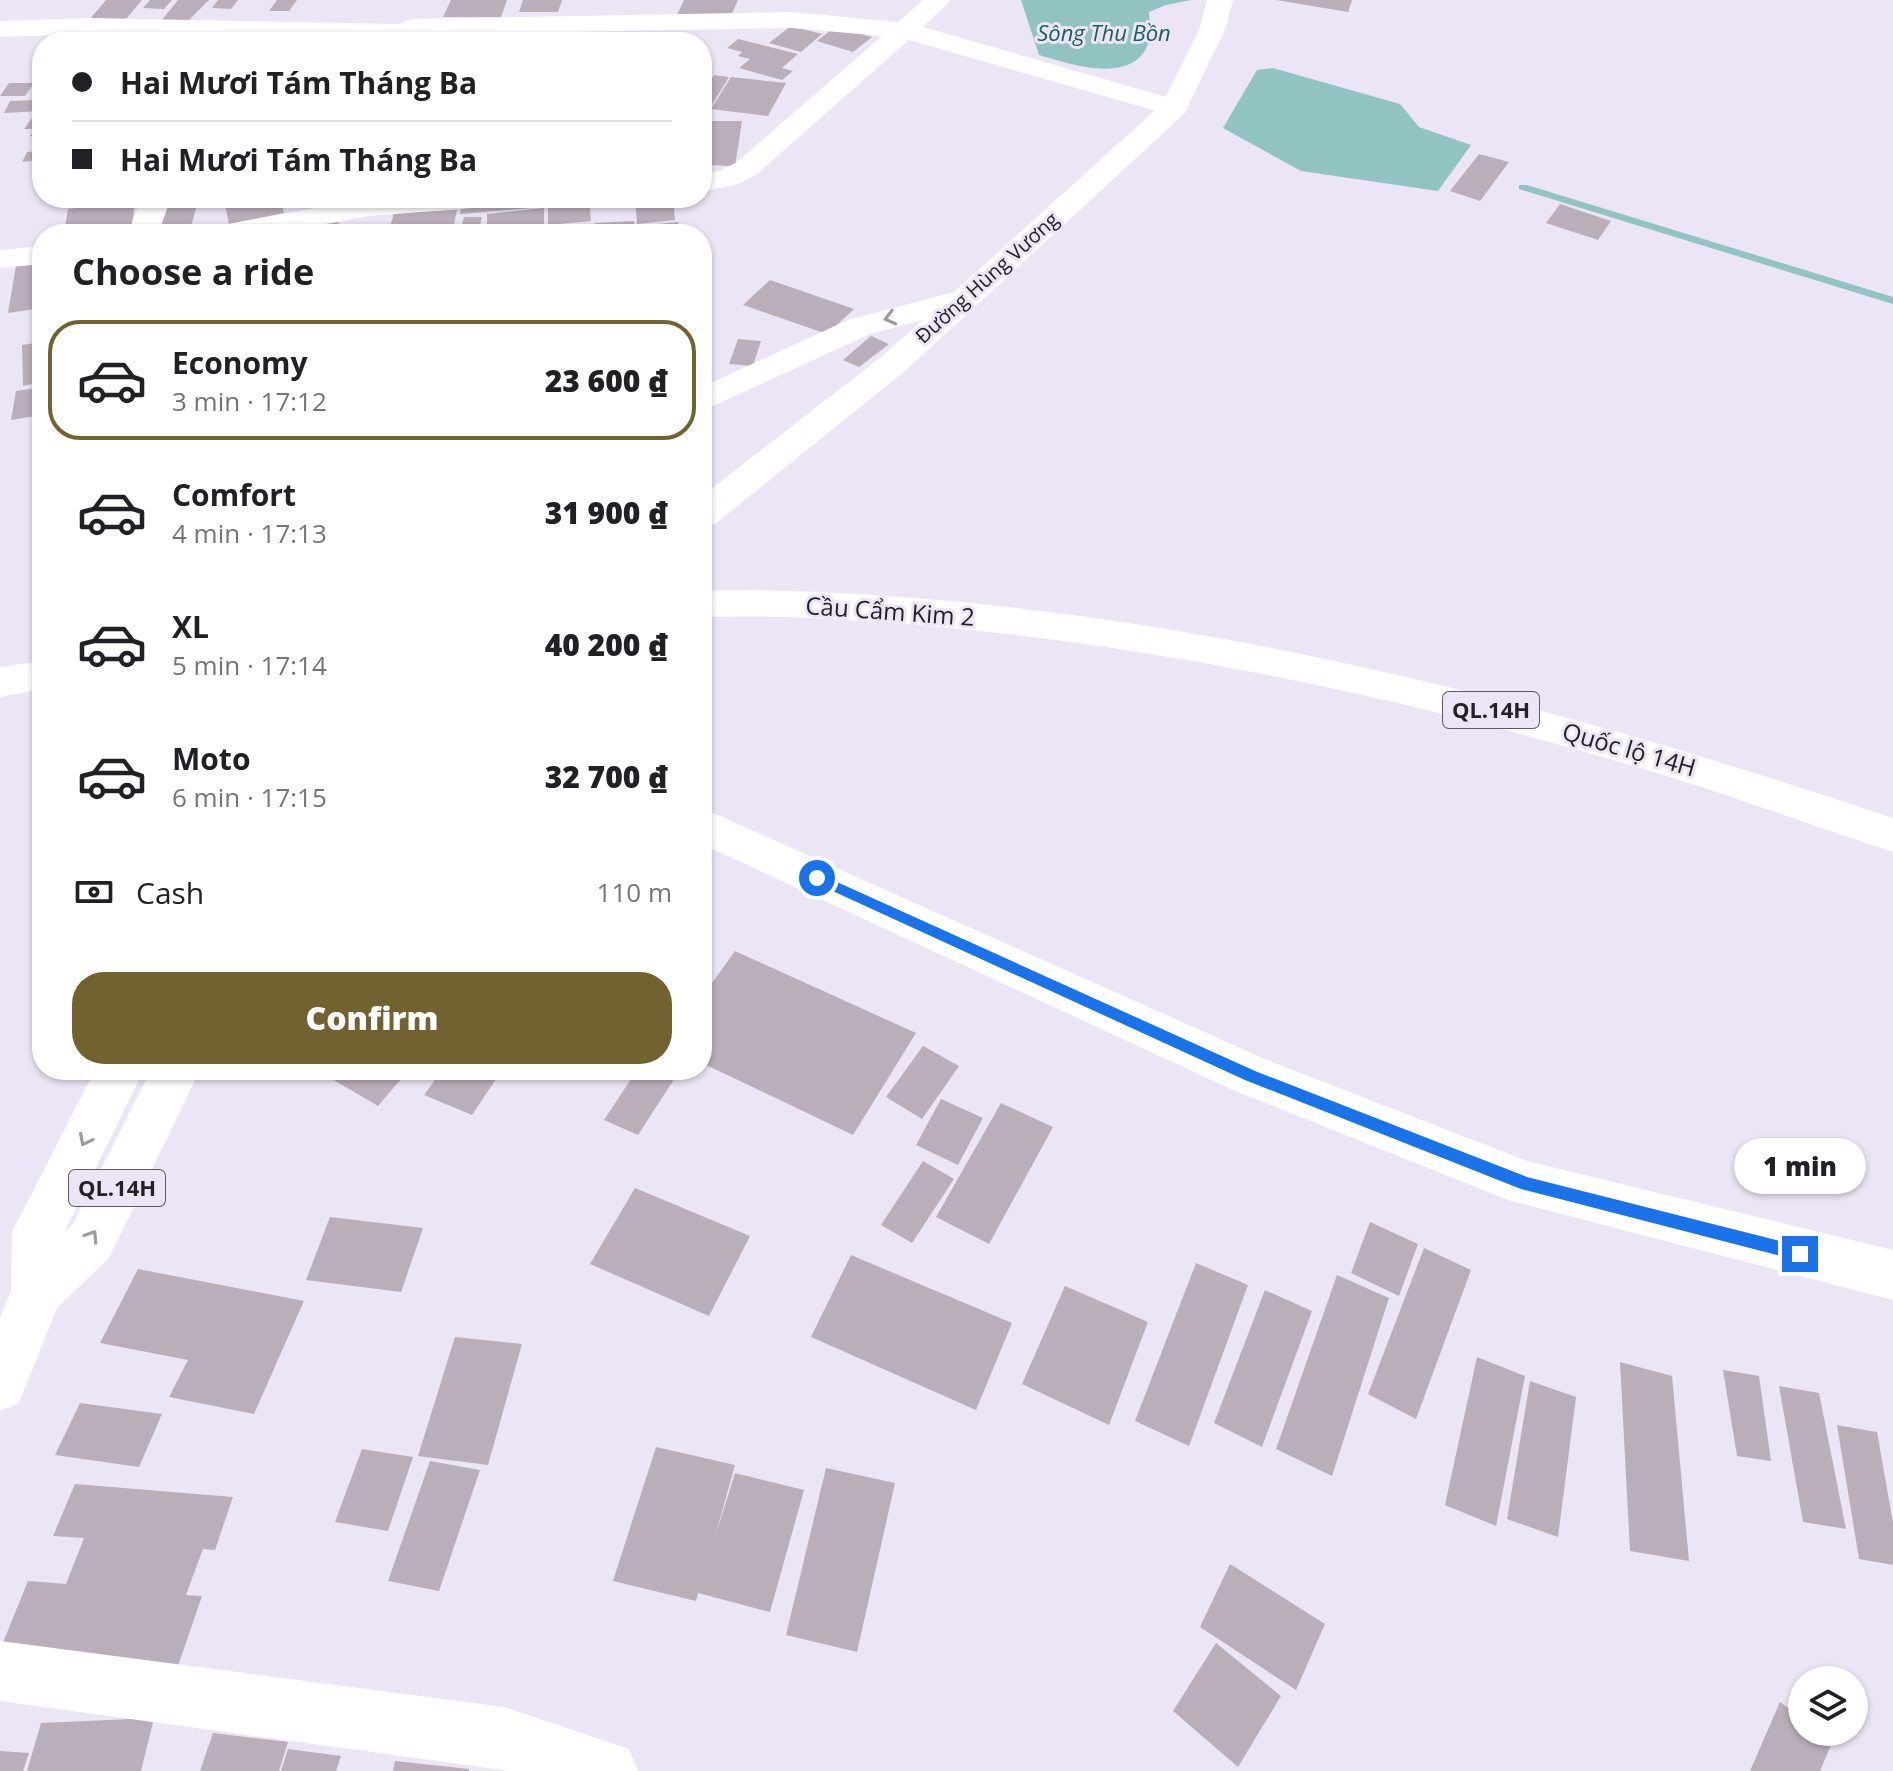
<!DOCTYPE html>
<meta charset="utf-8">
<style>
body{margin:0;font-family:"Open Sans",sans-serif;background:#f2f2f2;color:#202124;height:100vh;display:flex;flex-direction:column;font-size:30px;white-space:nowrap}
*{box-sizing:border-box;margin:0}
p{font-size:26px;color:#757577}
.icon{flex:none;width:44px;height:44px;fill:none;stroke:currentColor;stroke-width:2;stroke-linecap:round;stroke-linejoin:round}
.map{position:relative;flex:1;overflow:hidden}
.details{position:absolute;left:32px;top:224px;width:680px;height:856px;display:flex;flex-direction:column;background:#fff;border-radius:32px;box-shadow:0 2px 6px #0004}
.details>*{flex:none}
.banner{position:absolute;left:32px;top:32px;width:680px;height:176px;border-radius:32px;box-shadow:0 2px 6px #0004;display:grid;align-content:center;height:176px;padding:0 40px;background:#fff}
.tools{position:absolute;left:1788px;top:1666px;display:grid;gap:16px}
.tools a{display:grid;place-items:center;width:80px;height:80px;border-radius:50%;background:#fff;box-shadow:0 2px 6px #0004;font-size:40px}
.end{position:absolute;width:36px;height:36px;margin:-18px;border:10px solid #1a73e8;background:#fff;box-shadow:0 0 0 4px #fff}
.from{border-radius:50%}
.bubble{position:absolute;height:56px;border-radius:28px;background:#fff;box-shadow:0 2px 6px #0004;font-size:26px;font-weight:800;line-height:56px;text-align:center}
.banner b{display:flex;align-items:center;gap:28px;height:76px;font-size:30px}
.banner b+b{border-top:2px solid #e0e0e0}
.banner i{width:20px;height:20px;background:#202124}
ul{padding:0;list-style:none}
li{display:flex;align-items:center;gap:24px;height:120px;margin:0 16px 12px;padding:0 24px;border:4px solid transparent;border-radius:32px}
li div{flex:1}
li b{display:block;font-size:30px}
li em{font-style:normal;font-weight:800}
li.on{border-color:#716230}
li>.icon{width:72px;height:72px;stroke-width:1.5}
h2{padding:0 40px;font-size:36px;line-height:96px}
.pay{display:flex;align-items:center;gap:20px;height:88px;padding:0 40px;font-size:30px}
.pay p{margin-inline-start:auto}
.action{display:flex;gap:16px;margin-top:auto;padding:16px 40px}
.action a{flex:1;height:92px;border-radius:32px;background:#716230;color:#fff;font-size:32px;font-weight:800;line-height:92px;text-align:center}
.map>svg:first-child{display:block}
</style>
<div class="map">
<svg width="1893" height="1771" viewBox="0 0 1893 1771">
<rect width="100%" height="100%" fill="#ece5f5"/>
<g fill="#91c3c3">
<path d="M1021,0H1191L1166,5L1149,12C1149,20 1152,31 1150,38C1138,87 1072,65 1039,55Z"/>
<polygon points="1273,68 1400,104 1419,127 1471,145 1438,191 1301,171 1223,128 1257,70"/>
</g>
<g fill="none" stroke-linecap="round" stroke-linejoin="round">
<polygon fill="#91c3c3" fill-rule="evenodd" points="1519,185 1527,185 1893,297 1893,304 1519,189"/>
</g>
<g fill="#baaebb">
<polygon points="106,0 142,0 125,20 90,19"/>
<polygon points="150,0 172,0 164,9 143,8"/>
<polygon points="178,0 209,0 188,21 162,20"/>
<polygon points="218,0 238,0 231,9 212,8"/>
<polygon points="277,0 297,0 289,11 269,11"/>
<polygon points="451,0 507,0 501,17 443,17"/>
<polygon points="523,0 562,0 558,12 519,12"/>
<polygon points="684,0 738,0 730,18 677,15"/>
<polygon points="1276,0 1352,0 1348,12"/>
<polygon points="791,26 822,34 801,52 769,43"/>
<polygon points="836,26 872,37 853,52 817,41"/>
<polygon points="530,28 528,41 482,42 485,30"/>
<polygon points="551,34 609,36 607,42 548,42"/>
<polygon points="614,34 650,35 647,42 610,42"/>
<polygon points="663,35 695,38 693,42 658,42"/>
<polygon points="49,36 74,36 69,42 44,42"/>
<polygon points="738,39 798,54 782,68 793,71 782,80 739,68 750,59 738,56 742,52 727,48"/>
<polygon points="714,75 729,77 710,108 702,107 702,93"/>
<polygon points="731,77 786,83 768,116 711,109"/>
<polygon points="9,83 34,83 25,96 0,96"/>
<polygon points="42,88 42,111 4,113 10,101 36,100"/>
<polygon points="32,118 42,118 42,136 30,136 35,129 24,129"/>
<polygon points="705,121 742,121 735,166 702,165"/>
<polygon points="42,151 42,160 22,162 27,152"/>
<polygon points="1479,154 1509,162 1480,201 1450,191"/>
<polygon points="259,198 280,198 284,213 229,224 225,205"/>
<polygon points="293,198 345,198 344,205 291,208"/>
<polygon points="543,198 543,207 460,214 461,204"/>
<polygon points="548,198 589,198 591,221 548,225"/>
<polygon points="635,198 673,198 675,220 637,224"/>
<polygon points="135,200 131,234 64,234 68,209"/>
<polygon points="1560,204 1611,221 1598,240 1546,223"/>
<polygon points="197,205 189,234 147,234 155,208"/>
<polygon points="544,208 544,234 487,234 487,214"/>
<polygon points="457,210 452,234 388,234 394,213"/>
<polygon points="464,217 482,217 478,234 459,234"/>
<polygon points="634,221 634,234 595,234 595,223"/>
<polygon points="339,222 336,234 253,234 256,226"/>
<polygon points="678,222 679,234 639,234 638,226"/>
<polygon points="591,224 591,234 553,234 553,226"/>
<polygon points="42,256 42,308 8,313 17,260"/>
<polygon points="770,280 854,309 827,334 743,305"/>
<polygon points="871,336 889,344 859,367 843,360"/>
<polygon points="738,339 761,341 753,366 729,364"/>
<polygon points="42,342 42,382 23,386 22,345"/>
<polygon points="42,387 42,415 11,420 16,391"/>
<polygon points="735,951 916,1033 853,1135 702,1063 702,997"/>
<polygon points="923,1046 959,1066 922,1119 886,1097"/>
<polygon points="322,1070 404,1070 407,1072 378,1106 320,1072"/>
<polygon points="442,1070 502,1070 472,1115 424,1095"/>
<polygon points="637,1070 680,1070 638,1135 604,1120"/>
<polygon points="941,1099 983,1118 958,1165 916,1145"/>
<polygon points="1001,1103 1053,1127 989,1244 936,1217"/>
<polygon points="923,1161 954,1179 912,1243 881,1225"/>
<polygon points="635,1188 750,1236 709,1316 590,1264"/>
<polygon points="330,1217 423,1228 401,1292 306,1280"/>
<polygon points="1370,1222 1418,1244 1399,1296 1351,1273"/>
<polygon points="1424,1248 1471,1270 1416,1419 1368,1394"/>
<polygon points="851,1255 1012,1323 976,1410 811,1337"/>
<polygon points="1196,1263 1248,1285 1189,1446 1135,1421"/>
<polygon points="138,1269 304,1301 254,1414 169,1397 188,1360 100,1343"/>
<polygon points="1337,1275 1389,1298 1332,1476 1276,1449"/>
<polygon points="1065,1286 1148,1322 1109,1425 1022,1384"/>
<polygon points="1265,1290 1312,1311 1262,1447 1214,1423"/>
<polygon points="455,1337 522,1344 488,1465 418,1456"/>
<polygon points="1477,1357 1525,1376 1496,1526 1445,1505"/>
<polygon points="1620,1362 1672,1376 1689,1561 1630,1551"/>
<polygon points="1723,1370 1759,1376 1771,1461 1737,1456"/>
<polygon points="1530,1381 1576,1397 1558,1537 1507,1519"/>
<polygon points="1779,1386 1819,1393 1846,1529 1803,1522"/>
<polygon points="80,1403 162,1414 139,1467 55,1455"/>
<polygon points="1837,1425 1877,1432 1893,1523 1893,1565 1859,1559"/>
<polygon points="656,1447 735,1465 715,1537 735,1473 804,1490 770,1612 698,1593 696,1601 613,1581"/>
<polygon points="362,1449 413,1457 388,1531 335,1522"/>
<polygon points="430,1461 480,1470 439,1591 388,1581"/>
<polygon points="826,1468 895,1483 857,1652 786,1635"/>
<polygon points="75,1484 233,1497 215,1550 203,1549 186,1595 202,1596 178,1666 0,1650 28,1581 66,1584 84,1538 53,1536"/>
<polygon points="1230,1564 1325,1624 1296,1690 1200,1627"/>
<polygon points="1216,1643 1281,1696 1238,1767 1173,1711"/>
<polygon points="1780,1702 1802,1718 1802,1732 1822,1732 1833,1740 1820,1771 1750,1771"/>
<polygon points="154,1718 141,1771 27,1771 41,1723"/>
<polygon points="213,1733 288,1742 279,1771 200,1771"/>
<polygon points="288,1749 341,1756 336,1771 281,1771"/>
<polygon points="0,1751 29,1753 23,1771 0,1771"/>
<polygon points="395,1761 469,1769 469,1771 393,1771"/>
</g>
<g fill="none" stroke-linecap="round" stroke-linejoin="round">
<g fill="#fff" fill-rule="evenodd">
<polygon points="923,0 951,0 923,27 1184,102 1188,108 1184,114 1174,116 909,40 757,174 739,184 702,192 702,174 720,171 737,162 882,36 792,28 421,35 410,40 89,34 0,37 0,21 89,18 400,24 411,19 792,12 898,22"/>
<polygon points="141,198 171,198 158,234 128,234"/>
<polygon points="369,198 501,198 496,204 486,207 369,216 272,234 208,234 212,228 223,225"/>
<polygon points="42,246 42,264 0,268 0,250"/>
<polygon points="0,1641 504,1707 629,1749 638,1771 510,1771 0,1701"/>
</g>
<polygon fill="#fff" fill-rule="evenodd" points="1207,0 1233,0 1225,30 1184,114 905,371 715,524 702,527 702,496 881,357 923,320 870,334 702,411 702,387 848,320 954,292 1162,104 1199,30"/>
<g fill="#fff" fill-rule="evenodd">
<path d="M702,591C804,588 906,596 1007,607C1311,641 1604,721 1893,818V852C1815,827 1739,798 1660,774C1447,709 1230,660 1008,634C906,623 804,614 702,617Z"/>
<polygon points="42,661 42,689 0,697 0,667"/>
<polygon points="702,808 1267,1060 1527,1161 1893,1250 1893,1300 1508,1200 1233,1090 702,844"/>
<polygon points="95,1070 144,1070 65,1231 73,1224 151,1070 200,1070 109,1258 57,1308 19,1403 0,1411 0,1317 11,1291 12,1232"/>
</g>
</g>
<defs><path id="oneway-chevron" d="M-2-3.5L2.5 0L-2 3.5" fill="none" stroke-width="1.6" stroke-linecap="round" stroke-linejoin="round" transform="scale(2)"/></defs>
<g stroke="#9c9b9d">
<use href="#oneway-chevron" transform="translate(890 318) rotate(165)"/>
<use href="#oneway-chevron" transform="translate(85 1140) rotate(117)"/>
<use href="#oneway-chevron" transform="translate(92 1236) rotate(-57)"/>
</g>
<polygon fill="#1a73e8" points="817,873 1255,1071 1527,1177 1800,1246 1808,1254 1800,1261 1521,1189 1245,1080 813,882 811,878"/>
<g text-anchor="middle" stroke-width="6" stroke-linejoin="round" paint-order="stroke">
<g font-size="20" fill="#232026" stroke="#ece5f5">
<text transform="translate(987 278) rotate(-42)" y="7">Đường Hùng Vương</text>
</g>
<g font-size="22" font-style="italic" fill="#1a5e5f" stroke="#ece5f5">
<text x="1104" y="41">Sông Thu Bồn</text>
</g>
<g fill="#ece5f5" stroke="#5f5b64" stroke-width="2">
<rect x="1443" y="692" width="96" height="36" rx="6"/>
<rect x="69" y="1170" width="96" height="36" rx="6"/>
</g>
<g font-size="22" font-weight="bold" fill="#232026">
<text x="1491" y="718">QL.14H</text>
<text x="117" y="1196">QL.14H</text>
</g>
<g font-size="24" fill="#232026" stroke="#ece5f5">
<text transform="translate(890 612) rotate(4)" y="8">Cầu Cẩm Kim 2</text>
<text transform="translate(1629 750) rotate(16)" y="8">Quốc lộ 14H</text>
</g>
</g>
</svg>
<div class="tools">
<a><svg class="icon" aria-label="layers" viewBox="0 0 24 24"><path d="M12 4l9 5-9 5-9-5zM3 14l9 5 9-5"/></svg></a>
</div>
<i class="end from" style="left:817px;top:878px"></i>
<i class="end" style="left:1800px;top:1254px"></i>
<div class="bubble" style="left:1734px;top:1138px;width:132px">1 min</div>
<div class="banner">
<b><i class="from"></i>Hai Mươi Tám Tháng Ba</b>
<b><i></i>Hai Mươi Tám Tháng Ba</b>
</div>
<section class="details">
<h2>Choose a ride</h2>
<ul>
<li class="on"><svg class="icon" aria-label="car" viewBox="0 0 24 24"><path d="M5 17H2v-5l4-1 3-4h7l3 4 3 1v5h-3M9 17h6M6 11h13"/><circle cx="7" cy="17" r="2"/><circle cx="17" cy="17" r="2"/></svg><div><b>Economy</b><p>3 min · 17:12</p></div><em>23 600 ₫</em></li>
<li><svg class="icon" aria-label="car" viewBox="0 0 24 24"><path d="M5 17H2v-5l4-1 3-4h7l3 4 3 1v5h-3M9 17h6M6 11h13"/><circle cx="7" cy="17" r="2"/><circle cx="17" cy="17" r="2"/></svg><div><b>Comfort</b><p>4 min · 17:13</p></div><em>31 900 ₫</em></li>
<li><svg class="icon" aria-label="car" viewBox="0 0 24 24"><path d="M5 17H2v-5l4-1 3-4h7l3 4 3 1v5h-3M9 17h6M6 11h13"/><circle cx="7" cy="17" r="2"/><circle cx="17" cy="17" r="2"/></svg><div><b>XL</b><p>5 min · 17:14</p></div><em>40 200 ₫</em></li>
<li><svg class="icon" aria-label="car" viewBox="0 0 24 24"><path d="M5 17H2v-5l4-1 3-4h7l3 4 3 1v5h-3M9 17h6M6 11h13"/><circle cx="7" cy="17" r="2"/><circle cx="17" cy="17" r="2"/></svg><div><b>Moto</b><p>6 min · 17:15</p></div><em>32 700 ₫</em></li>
</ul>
<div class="pay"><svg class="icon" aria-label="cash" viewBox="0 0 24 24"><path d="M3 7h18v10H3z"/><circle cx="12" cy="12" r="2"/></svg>Cash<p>110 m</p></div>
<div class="action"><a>Confirm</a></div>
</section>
</div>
